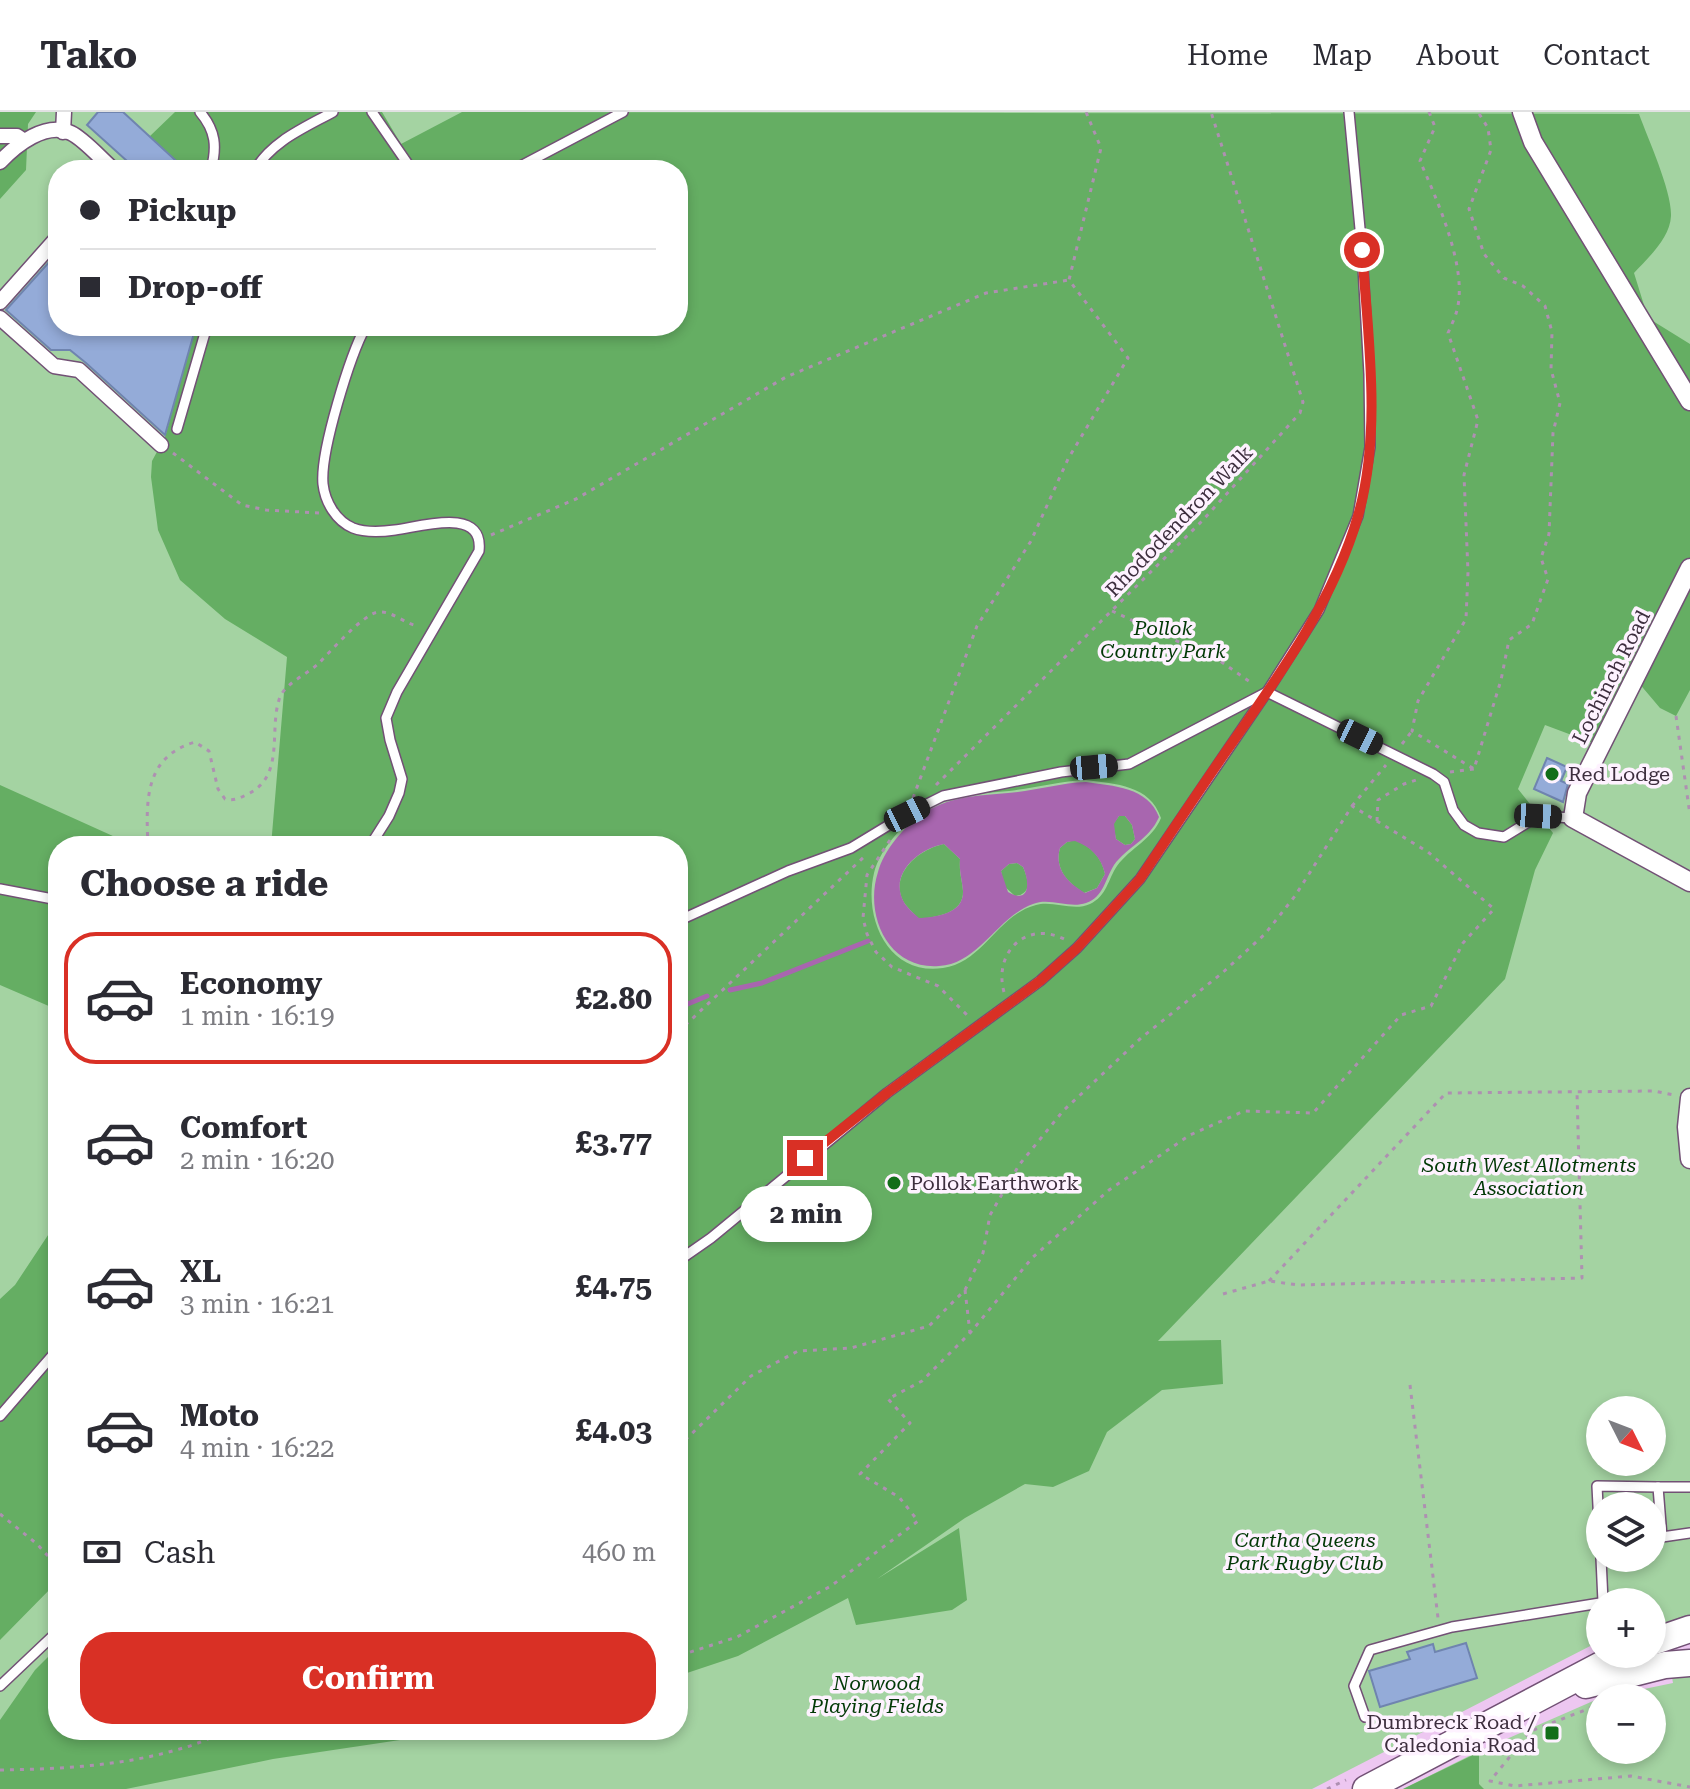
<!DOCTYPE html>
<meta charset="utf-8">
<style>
body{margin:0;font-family:"Roboto Serif",serif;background:#f2f2f3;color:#2b2b33;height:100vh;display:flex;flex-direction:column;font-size:30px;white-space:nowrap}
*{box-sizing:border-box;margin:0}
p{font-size:26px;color:#7c7c81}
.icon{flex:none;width:44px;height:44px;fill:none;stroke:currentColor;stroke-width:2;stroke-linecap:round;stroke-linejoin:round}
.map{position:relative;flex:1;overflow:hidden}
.panel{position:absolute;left:48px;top:724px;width:640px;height:904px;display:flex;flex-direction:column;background:#fff;border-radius:32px;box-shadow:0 4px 12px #0003}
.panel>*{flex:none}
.banner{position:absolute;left:48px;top:48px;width:640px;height:176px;border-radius:32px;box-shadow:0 4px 12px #0003;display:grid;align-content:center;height:176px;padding:0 32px;background:#fff}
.needle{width:52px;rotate:132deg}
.buttons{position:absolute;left:1586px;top:1284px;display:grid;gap:16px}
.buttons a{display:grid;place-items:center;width:80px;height:80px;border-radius:50%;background:#fff;box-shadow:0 4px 12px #0003;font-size:40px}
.end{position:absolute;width:36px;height:36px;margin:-18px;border:10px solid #d93025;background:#fff;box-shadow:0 0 0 4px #fff}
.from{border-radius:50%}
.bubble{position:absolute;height:56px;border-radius:28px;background:#fff;box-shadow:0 4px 12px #0003;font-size:26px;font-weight:700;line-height:56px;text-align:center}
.car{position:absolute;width:24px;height:48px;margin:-24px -12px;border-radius:10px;box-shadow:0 0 6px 2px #0007;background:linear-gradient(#222 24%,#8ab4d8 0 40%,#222 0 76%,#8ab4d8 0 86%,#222 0)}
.banner b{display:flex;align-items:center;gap:28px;height:76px;font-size:30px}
.banner b+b{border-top:2px solid #e1e1e2}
.banner i{width:20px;height:20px;background:#2b2b33}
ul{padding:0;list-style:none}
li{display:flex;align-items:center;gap:24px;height:132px;margin:0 16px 12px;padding:0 16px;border:4px solid transparent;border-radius:32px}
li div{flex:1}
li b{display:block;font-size:30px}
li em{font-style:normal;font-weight:700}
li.selected{border-color:#d93025}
li>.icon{width:72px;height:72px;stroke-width:1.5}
h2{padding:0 32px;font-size:36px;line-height:96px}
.pay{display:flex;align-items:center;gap:20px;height:88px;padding:0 32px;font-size:30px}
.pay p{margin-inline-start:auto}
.button{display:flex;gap:16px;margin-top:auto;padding:16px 32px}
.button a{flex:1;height:92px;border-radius:32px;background:#d93025;color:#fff;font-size:32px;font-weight:700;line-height:92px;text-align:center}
header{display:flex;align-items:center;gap:48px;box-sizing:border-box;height:112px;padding:0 40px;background:#fff;border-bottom:2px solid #e1e1e2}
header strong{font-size:38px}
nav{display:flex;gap:44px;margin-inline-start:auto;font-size:28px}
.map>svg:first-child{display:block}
</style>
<header>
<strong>Tako</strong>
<nav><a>Home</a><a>Map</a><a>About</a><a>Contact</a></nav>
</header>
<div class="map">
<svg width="1690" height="1677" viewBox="0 0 1690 1677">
<rect width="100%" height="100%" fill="#edc7f1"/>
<g fill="#a4d3a2" fill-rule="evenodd">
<path d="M0,0H1690V1510L1652,1516V1490H1600V1529L1312,1677H0ZM58,58H678V214H58ZM58,734H678V1618H58ZM1600,1298H1652V1350H1600ZM1600,1394H1652V1446H1600Z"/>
<polygon points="1690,1559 1690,1677 1403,1677 1479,1639 1600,1586 1600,1638 1652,1638 1652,1586 1601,1586 1673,1571 1671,1560"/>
</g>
<g fill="#65ae63" fill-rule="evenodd">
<polygon points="0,0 36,0 28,12 26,58 0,87"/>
<path d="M175,0H382L401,32L462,0L1639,2C1648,27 1672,79 1671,104C1670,126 1648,146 1634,161L1648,206L1690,232V578L1676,604L1660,596L1638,570L1593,631L1545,613L1518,677L1553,721L1535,758L1505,867L1158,1229L1221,1228L1223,1272L1162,1278L1107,1320L1089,1359L1053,1375L1025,1372L965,1406L877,1467L959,1416L967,1488L952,1498L856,1513L848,1486L738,1544L678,1564V734H271L287,545L225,507L180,468L158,418L151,365L152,349L165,325L196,214H678V58H186L149,25ZM1086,668C1116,672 1150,673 1161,706C1152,728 1131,735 1117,754C1108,767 1107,784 1090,792C1073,800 1053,788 1036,793C997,803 984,850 943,856C889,864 863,807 874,761C880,737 902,713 922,700C950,682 977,682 1009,679C1035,676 1060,669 1086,668Z"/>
<polygon points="0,673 135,734 58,734 58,898 0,873"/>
<polygon points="1119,704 1125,704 1132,713 1135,727 1131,732 1125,733 1116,727 1113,712"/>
<path d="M1075,728C1091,735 1101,744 1105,762L1097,776L1084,781C1068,771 1054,757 1060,736L1067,730Z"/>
<path d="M944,732L960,747C959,761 962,767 963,779C964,802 935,805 919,807C914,802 909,797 905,792C887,763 919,737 944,732Z"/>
<path d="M1017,751L1023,755C1028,767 1033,782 1015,784L1004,774L1001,759L1009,752Z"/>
<polygon points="58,1108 58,1469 0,1528 0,1187 15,1173"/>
<polygon points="58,1535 58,1618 448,1618 400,1628 273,1647 126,1677 0,1677 0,1608 35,1558"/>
<polygon points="1479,1640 1479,1672 1484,1677 1403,1677"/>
</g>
<path fill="#a866af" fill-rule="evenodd" d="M1086,670C1113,674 1148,675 1159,705C1149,728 1128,734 1114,753C1105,767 1104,785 1086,791C1069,797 1050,785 1033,792C997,805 979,852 939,854C888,858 864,803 878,760C884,738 903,716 921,703C948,684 977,684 1008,681C1035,679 1059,671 1086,670ZM1119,704H1125L1132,713L1135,727L1131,732L1125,733L1116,727L1114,712ZM1075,729C1091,735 1101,745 1105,762L1097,776L1085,781C1068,771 1054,757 1060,736L1067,730ZM944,732L960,747C959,760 962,767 963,779C964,802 935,805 919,806C914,802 909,797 905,792C887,763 918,737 944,732ZM1017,751L1023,755C1030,770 1030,793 1008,780L1001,759L1009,752Z"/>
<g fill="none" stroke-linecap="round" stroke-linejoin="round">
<g stroke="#a866af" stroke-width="5">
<polyline points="730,878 762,871 868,829"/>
<polyline points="678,896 707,884"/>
</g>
</g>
<g fill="#94abd8" stroke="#6f84af" stroke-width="2">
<polygon points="98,0 123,0 186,58 137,58 87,13"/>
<polygon points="51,148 58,154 58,214 196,214 165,323 86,251 70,238 51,238 6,198"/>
<polygon points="1547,646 1567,655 1561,669 1568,672 1563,690 1534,677"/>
<polygon points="1466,1531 1477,1566 1380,1595 1369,1559 1410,1547 1407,1540 1433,1532 1435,1540"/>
</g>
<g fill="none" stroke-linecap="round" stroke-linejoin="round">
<g stroke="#725175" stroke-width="12">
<g id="service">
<path d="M200,0C216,19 217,35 211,58"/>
<polyline points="372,0 412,58"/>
<path d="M255,58C272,29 304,16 333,0"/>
<polyline points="513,58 623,0"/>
<path d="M366,214C350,243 320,340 323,372C325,390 336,409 353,416C366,421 381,420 395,418C420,415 484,394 479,439L397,580L386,606L390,628L402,667L399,681L389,704L370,734"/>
<polyline points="177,317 207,214"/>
<polyline points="0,777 58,788"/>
<polyline points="678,809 788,759 851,736 907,702 943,684 1061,660 1129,652 1267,580 1433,662 1444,670 1453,698 1464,713 1478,721 1504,725 1538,704 1573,706"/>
<polyline points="678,1149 711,1126 887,981 1040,869 1077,836 1140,767 1267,580 1319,498 1358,404 1370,335 1369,262 1362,138 1349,0"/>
<polyline points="0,1304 58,1237"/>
<polyline points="1658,1375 1690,1375"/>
<polyline points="1600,1433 1597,1374 1658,1375 1662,1425 1690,1421"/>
<polyline points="1601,1446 1603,1490"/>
<polyline points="0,1574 58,1519"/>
<polyline points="1365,1605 1354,1574 1370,1538 1452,1515 1600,1491"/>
</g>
</g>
<g stroke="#725175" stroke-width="17">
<g id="pedestrian">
<polyline points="63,20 64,0"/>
<polyline points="0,24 17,24 23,28"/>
<path d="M0,50C16,33 46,9 71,21C84,27 102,48 114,58"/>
<polyline points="0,190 57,126"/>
<polyline points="0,206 54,254 79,258 161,333"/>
</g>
</g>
<g stroke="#725175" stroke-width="21">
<g id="minor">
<polyline points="1522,0 1533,30 1690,289"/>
<polyline points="1690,456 1577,681 1573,706 1690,770"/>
<polyline points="1690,986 1687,1015 1690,1047"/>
</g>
</g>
<g stroke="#725175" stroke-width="29">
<g id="secondary">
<polyline points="1652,1530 1690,1517"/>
<polyline points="1586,1573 1665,1553 1690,1551"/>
<polyline points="1366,1677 1622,1542"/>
</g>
</g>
<g stroke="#ae90b1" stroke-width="3" stroke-dasharray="4 6" stroke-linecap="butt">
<path d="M1429,0L1435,15L1420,49C1437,88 1468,156 1457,198C1455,206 1451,214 1448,221L1478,308L1464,363L1468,460L1466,507L1418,589L1412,619L1474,657L1501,568L1509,528L1532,512L1548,467L1541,446L1549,422L1553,321L1560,291L1551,257L1552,220L1545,194L1523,174L1504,166L1484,142L1469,97L1491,38L1488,16L1478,0"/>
<polyline points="173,341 242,393 266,398 319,401"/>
<polyline points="491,423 576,387 786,265 986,181 1069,168"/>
<polyline points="1112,499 1220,549 1253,572"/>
<polyline points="1676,604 1690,703"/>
<polyline points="1402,632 1412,619"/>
<polyline points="1450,660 1474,657"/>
<polyline points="936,673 1202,409 1300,301 1303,290 1211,0"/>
<polyline points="913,686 977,514 1031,429 1068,347 1128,246 1069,168 1101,36 1086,0"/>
<polyline points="1352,694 1386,653"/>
<polyline points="1377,709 1378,688 1404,672 1416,668"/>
<polyline points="890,728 867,763 863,806 867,822 876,840 892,855 938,874 971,907"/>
<path d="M148,734C146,689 144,645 195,630L209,639L218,677L225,687C234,689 240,686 248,682C285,664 269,619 279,588C283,572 308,562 319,551C330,540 365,500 379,500C393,499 406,513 419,514"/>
<path d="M1004,880C993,840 1027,807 1066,828"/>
<polyline points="678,920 866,743"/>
<polyline points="1269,1169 1446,981 1654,979 1674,983"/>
<polyline points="965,1178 970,1221"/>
<polyline points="1223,1182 1269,1169 1299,1173 1582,1166 1577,980"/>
<polyline points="1410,1273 1438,1506"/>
<polyline points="678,1335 751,1264 798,1239 851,1236 929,1214 965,1178 983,1141 990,1103 1019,1053 1063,999 1141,926 1221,862 1265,822 1295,784 1352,694 1428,740 1494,797 1463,831 1431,894 1401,903 1313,1001 1244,999 1190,1023 1109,1078 1032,1146 970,1221 922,1269 888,1287 910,1311 860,1362 899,1385 918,1409 831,1474 737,1525 678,1544"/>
<polyline points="0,1402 37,1432 58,1455"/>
<polyline points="1593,1595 1531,1619 1490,1669 1515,1674 1631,1664 1690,1675"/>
<path d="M0,1658C61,1657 124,1654 183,1636C198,1632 214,1624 229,1618"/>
<polyline points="1327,1677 1346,1668"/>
</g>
<use href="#service" stroke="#fff" stroke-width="9"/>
<use href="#pedestrian" stroke="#fff" stroke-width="14"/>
<use href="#minor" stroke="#fff" stroke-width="18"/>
<use href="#secondary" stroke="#fff" stroke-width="26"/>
</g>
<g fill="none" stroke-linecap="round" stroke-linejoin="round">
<path stroke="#d93025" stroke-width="10" d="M805,1046L887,981L1040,869L1077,836L1140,767C1168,725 1196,683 1225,641C1276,568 1333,491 1358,404C1382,320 1368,225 1362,138"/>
</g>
<g fill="#126e19" stroke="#fef2ff" stroke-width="3">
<circle cx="1552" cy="662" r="8"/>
<circle cx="894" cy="1071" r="8"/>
<rect x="1544" y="1613" width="16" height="16" rx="4"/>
</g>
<g text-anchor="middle" stroke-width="7" stroke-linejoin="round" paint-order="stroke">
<g font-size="20" fill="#3d2e3e" stroke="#fef2ff">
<text transform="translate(1179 409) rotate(-46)" y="7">Rhododendron Walk</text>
<text transform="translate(1611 565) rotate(-63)" y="7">Lochinch Road</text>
</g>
<g font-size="20" font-style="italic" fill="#023906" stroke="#fef2ff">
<text x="1163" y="523">Pollok<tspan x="1163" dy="23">Country Park</tspan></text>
<text x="1529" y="1060">South West Allotments<tspan x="1529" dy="23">Association</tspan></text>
<text x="1305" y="1435">Cartha Queens<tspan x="1305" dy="23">Park Rugby Club</tspan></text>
<text x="877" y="1578">Norwood<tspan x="877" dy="23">Playing Fields</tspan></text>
</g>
<g font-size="20" fill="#3d2e3e" stroke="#fef2ff" text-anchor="start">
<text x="1568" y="669">Red Lodge</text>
<text x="910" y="1078">Pollok Earthwork</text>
<text x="1536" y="1617" text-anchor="end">Dumbreck Road /<tspan x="1536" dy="23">Caledonia Road</tspan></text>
</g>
</g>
</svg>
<div class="buttons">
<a><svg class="needle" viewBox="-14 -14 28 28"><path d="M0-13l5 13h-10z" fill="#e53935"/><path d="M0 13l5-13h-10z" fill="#7c7c81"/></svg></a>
<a><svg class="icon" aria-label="layers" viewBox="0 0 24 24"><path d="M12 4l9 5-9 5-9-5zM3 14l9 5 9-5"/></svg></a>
<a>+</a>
<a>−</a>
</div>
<i class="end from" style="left:1362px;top:138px"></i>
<i class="end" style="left:805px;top:1046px"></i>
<div class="bubble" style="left:740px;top:1074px;width:132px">2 min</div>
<i class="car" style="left:1360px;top:625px;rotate:116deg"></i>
<i class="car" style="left:1094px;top:655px;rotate:85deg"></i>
<i class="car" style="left:907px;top:702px;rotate:64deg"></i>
<i class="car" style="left:1538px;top:704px;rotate:93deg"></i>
<div class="banner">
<b><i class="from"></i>Pickup</b>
<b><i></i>Drop-off</b>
</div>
<section class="panel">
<h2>Choose a ride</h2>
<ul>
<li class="selected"><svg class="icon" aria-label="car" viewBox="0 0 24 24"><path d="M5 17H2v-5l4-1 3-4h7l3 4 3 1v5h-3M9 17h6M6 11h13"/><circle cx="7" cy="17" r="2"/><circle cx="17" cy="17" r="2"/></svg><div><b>Economy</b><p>1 min · 16:19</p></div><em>£2.80</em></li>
<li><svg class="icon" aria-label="car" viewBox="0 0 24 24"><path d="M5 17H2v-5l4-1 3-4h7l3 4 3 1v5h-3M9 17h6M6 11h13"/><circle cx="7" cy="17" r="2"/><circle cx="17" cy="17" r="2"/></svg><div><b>Comfort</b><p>2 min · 16:20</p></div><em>£3.77</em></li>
<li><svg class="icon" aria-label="car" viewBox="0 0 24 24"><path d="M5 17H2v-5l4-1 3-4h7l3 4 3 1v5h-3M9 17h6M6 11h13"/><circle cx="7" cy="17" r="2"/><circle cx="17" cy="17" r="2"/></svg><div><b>XL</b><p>3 min · 16:21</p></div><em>£4.75</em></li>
<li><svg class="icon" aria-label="car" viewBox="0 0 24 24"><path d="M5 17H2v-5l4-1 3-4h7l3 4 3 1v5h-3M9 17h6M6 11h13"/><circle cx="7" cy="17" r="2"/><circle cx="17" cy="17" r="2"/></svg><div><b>Moto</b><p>4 min · 16:22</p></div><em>£4.03</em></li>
</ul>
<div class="pay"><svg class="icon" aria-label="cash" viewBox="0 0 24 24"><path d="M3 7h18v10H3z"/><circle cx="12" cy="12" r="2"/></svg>Cash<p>460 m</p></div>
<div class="button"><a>Confirm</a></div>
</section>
</div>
